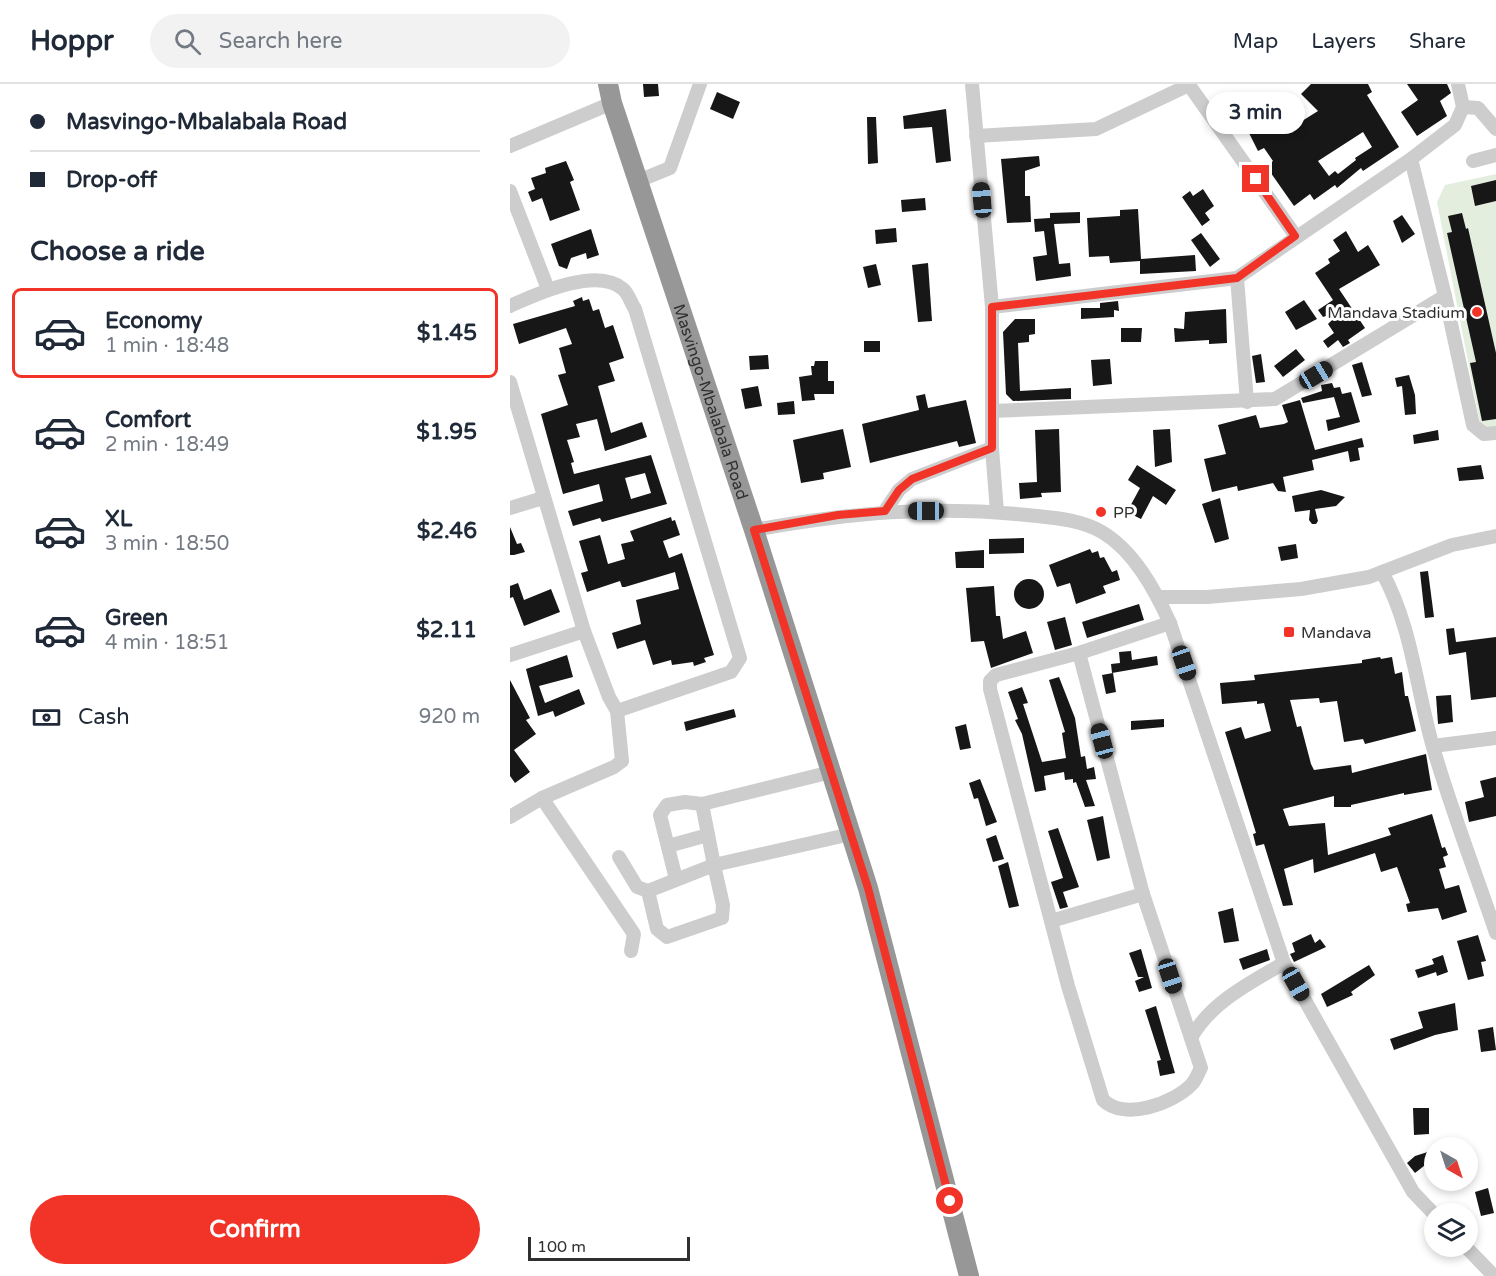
<!DOCTYPE html>
<meta charset="utf-8">
<style>
body{margin:0;font-family:"Varela Round",sans-serif;background:#f2f2f3;color:#1f2937;height:100vh;display:flex;flex-direction:column;font-size:22px;white-space:nowrap}
*{box-sizing:border-box;margin:0}
p{font-size:20px;color:#747a83}
.icon{flex:none;width:33px;height:33px;fill:none;stroke:currentColor;stroke-width:2;stroke-linecap:round;stroke-linejoin:round}
.map{position:relative;flex:1;overflow:hidden}
.details{display:flex;flex-direction:column;background:#fff;width:510px}
.details>*{flex:none}
.guide{display:grid;align-content:center;height:132px;padding:0 30px;background:#fff}
.needle{width:39px;rotate:141deg}
.tools{position:absolute;left:914px;top:1053px;display:grid;gap:12px}
.tools a{display:grid;place-items:center;width:54px;height:54px;border-radius:50%;background:#fff;box-shadow:0 3px 9px #0003;font-size:30px}
.scale{position:absolute;left:18px;bottom:15px;width:162px;box-sizing:border-box;padding-left:6px;border:3px solid #303030;border-top:0;font-size:16px;line-height:21px;white-space:nowrap;color:#303030;-webkit-text-stroke:4px #fff;paint-order:stroke}
.end{position:absolute;width:27px;height:27px;margin:-14px;border:8px solid #f23428;background:#fff;box-shadow:0 0 0 3px #fff}
.from{border-radius:50%}
.bubble{position:absolute;height:42px;border-radius:21px;background:#fff;box-shadow:0 3px 9px #0003;font-size:20px;font-weight:700;line-height:42px;text-align:center}
.car{position:absolute;width:18px;height:36px;margin:-18px -9px;border-radius:8px;box-shadow:0 0 4px 2px #0007;background:linear-gradient(#222 24%,#8ab4d8 0 40%,#222 0 76%,#8ab4d8 0 86%,#222 0)}
.guide b{display:flex;align-items:center;gap:21px;height:57px;font-size:22px}
.guide b+b{border-top:2px solid #e0e1e3}
.guide i{width:15px;height:15px;background:#1f2937}
ul{padding:0;list-style:none}
li{display:flex;align-items:center;gap:18px;height:90px;margin:0 12px 9px;padding:0 18px;border:3px solid transparent;border-radius:9px}
li div{flex:1}
li b{display:block;font-size:22px}
li em{font-style:normal;font-weight:700}
li.selected{border-color:#f23428}
li>.icon{width:54px;height:54px;stroke-width:1.5}
h2{padding:0 30px;font-size:27px;line-height:72px}
.pay{display:flex;align-items:center;gap:15px;height:66px;padding:0 30px;font-size:22px}
.pay p{margin-inline-start:auto}
.primary-button{display:flex;gap:12px;margin-top:auto;padding:12px 30px}
.primary-button a{flex:1;height:69px;border-radius:36px;background:#f23428;color:#fff;font-size:24px;font-weight:700;line-height:69px;text-align:center}
header{display:flex;align-items:center;gap:36px;box-sizing:border-box;height:84px;padding:0 30px;background:#fff;border-bottom:2px solid #e0e1e3}
header strong{font-size:28px}
nav{display:flex;gap:33px;margin-inline-start:auto;font-size:21px}
.search{width:420px;height:54px;background:#f2f2f3;display:flex;align-items:center;gap:15px;box-sizing:border-box;padding:0 21px;border-radius:33px;color:#747a83;font-size:22px}
main{display:flex;flex:1;min-height:0}
.map>svg:first-child{display:block}
</style>
<header>
<strong>Hoppr</strong>
<div class="search"><svg class="icon" aria-label="search" viewBox="0 0 24 24"><circle cx="10" cy="10" r="6"/><path d="M15 15l6 6"/></svg>Search here</div>
<nav><a>Map</a><a>Layers</a><a>Share</a></nav>
</header>
<main>
<section class="details">
<div class="guide">
<b><i class="from"></i>Masvingo-Mbalabala Road</b>
<b><i></i>Drop-off</b>
</div>
<h2>Choose a ride</h2>
<ul>
<li class="selected"><svg class="icon" aria-label="car" viewBox="0 0 24 24"><path d="M5 17H2v-5l4-1 3-4h7l3 4 3 1v5h-3M9 17h6M6 11h13"/><circle cx="7" cy="17" r="2"/><circle cx="17" cy="17" r="2"/></svg><div><b>Economy</b><p>1 min · 18:48</p></div><em>$1.45</em></li>
<li><svg class="icon" aria-label="car" viewBox="0 0 24 24"><path d="M5 17H2v-5l4-1 3-4h7l3 4 3 1v5h-3M9 17h6M6 11h13"/><circle cx="7" cy="17" r="2"/><circle cx="17" cy="17" r="2"/></svg><div><b>Comfort</b><p>2 min · 18:49</p></div><em>$1.95</em></li>
<li><svg class="icon" aria-label="car" viewBox="0 0 24 24"><path d="M5 17H2v-5l4-1 3-4h7l3 4 3 1v5h-3M9 17h6M6 11h13"/><circle cx="7" cy="17" r="2"/><circle cx="17" cy="17" r="2"/></svg><div><b>XL</b><p>3 min · 18:50</p></div><em>$2.46</em></li>
<li><svg class="icon" aria-label="car" viewBox="0 0 24 24"><path d="M5 17H2v-5l4-1 3-4h7l3 4 3 1v5h-3M9 17h6M6 11h13"/><circle cx="7" cy="17" r="2"/><circle cx="17" cy="17" r="2"/></svg><div><b>Green</b><p>4 min · 18:51</p></div><em>$2.11</em></li>
</ul>
<div class="pay"><svg class="icon" aria-label="cash" viewBox="0 0 24 24"><path d="M3 7h18v10H3z"/><circle cx="12" cy="12" r="2"/></svg>Cash<p>920 m</p></div>
<div class="primary-button"><a>Confirm</a></div>
</section>
<div class="map">
<svg width="986" height="1192" viewBox="0 0 986 1192">
<rect width="100%" height="100%" fill="#fff"/>
<polygon fill="#e4eede" points="986,90 986,344 979,345 970,339 927,118 935,101"/>
<g fill="#171717" fill-rule="evenodd">
<polygon points="133,0 148,0 149,12 134,13"/>
<path d="M801,0H858L862,8L857,11L889,63L853,87L851,84L827,104L825,101L804,116L800,110L784,122L756,82L763,77L754,64L748,67L732,35L756,20L773,49L808,27L791,10ZM853,48L862,63L845,74L846,76L828,90L825,87L819,92L808,77Z"/>
<polygon points="897,0 937,0 941,9 930,17 937,32 907,52 891,28 908,16"/>
<polygon points="207,8 230,18 223,35 200,25"/>
<polygon points="436,25 441,77 426,79 422,43 394,45 393,32"/>
<polygon points="357,33 366,33 368,79 358,80"/>
<polygon points="529,72 530,82 515,87 515,112 520,112 521,138 497,139 491,75"/>
<polygon points="56,77 64,96 60,98 70,126 40,137 32,114 22,118 18,108 25,105 21,94 36,89 35,84"/>
<polygon points="986,96 986,117 965,122 961,102"/>
<polygon points="693,105 704,122 695,129 700,136 692,142 672,113 680,107 683,112"/>
<polygon points="415,114 416,126 392,128 391,116"/>
<polygon points="628,125 631,175 685,171 686,187 630,190 630,177 600,179 599,172 579,173 577,134 610,132 610,126"/>
<polygon points="570,128 570,139 544,140 549,180 560,179 561,192 526,197 523,173 537,171 534,147 525,148 524,135 540,134 540,129"/>
<polygon points="952,129 956,145 958,144 986,269 986,335 972,337 960,279 966,278 937,149 942,148 938,132"/>
<polygon points="892,131 905,150 892,159 883,137"/>
<polygon points="386,144 387,158 366,160 365,146"/>
<polygon points="81,145 89,171 77,175 76,169 61,174 57,185 49,182 41,160"/>
<polygon points="836,147 848,168 858,161 870,181 829,205 855,244 838,256 840,259 833,263 828,256 818,264 813,257 824,249 818,240 822,236 819,231 813,233 808,226 823,216 805,189 820,179 818,175 830,167 823,156"/>
<polygon points="691,149 710,175 700,183 681,156"/>
<polygon points="418,179 422,237 408,238 402,181"/>
<polygon points="366,180 371,201 358,204 353,183"/>
<path d="M72,213L73,217L79,215L83,227L89,225L95,244L103,241L114,274L99,279L105,297L88,302L101,349L132,338L137,353L95,367L87,335L66,340L70,353L57,356L64,378L61,379L64,390L141,371L157,420L92,438L90,434L63,442L58,427L93,417L89,400L53,410L31,330L58,321L48,291L56,289L49,264L62,260L56,244L9,260L3,240L65,222L63,217ZM135,389L141,409L121,415L115,394Z"/>
<polygon points="794,216 807,235 786,246 775,228"/>
<polygon points="608,217 609,227 604,226 604,233 571,235 571,224 590,224 590,219"/>
<polygon points="716,225 717,259 699,260 699,256 665,258 664,244 674,245 675,228"/>
<polygon points="505,235 525,235 525,250 519,251 519,258 508,259 510,307 561,304 561,315 503,317 496,310 493,248"/>
<polygon points="611,244 632,244 631,258 611,258"/>
<rect x="354" y="257" width="16" height="11"/>
<polygon points="786,265 795,276 773,293 764,282"/>
<polygon points="751,270 755,298 746,299 742,272"/>
<polygon points="258,271 259,285 240,286 239,272"/>
<polygon points="600,275 602,300 583,302 581,276"/>
<polygon points="305,277 318,277 318,297 324,297 324,310 304,310 305,316 292,317 289,293 302,291 301,282 304,282"/>
<polygon points="852,278 862,311 852,313 842,281"/>
<polygon points="899,291 905,311 906,330 895,331 892,302 887,303 885,294"/>
<polygon points="822,299 824,304 830,303 832,310 841,308 850,338 818,347 816,336 830,333 824,313 793,319 791,314 812,307 811,301"/>
<polygon points="248,302 252,322 235,325 231,305"/>
<polygon points="415,310 418,324 456,316 466,359 449,363 447,357 360,379 352,340 409,326 406,312"/>
<polygon points="790,316 805,366 852,354 854,363 848,364 850,376 840,378 838,367 802,376 804,386 773,393 776,408 768,407 763,399 728,407 727,402 702,408 694,375 716,370 708,341 746,331 750,344 774,340 778,338 772,321"/>
<polygon points="284,317 285,330 268,331 267,319"/>
<polygon points="333,345 341,383 313,389 314,395 291,399 283,356"/>
<polygon points="549,345 551,408 531,409 532,413 510,415 509,399 527,398 525,346"/>
<polygon points="660,345 662,378 645,383 643,346"/>
<polygon points="928,346 929,356 904,360 903,351"/>
<polygon points="627,381 666,406 656,421 643,412 631,435 617,428 630,404 618,396"/>
<polygon points="971,381 974,395 949,397 947,384"/>
<polygon points="811,406 835,413 826,422 805,425 808,437 806,440 802,440 799,436 800,426 785,428 782,412"/>
<polygon points="710,414 719,455 705,459 692,420"/>
<polygon points="161,433 162,437 165,436 170,451 153,457 159,474 172,469 204,571 194,574 196,578 184,582 183,578 162,581 161,576 143,581 135,556 107,565 102,549 131,540 126,516 169,505 165,488 115,503 112,503 110,497 77,508 71,489 78,487 69,457 90,451 98,480 115,475 111,460 124,457 120,447"/>
<polygon points="0,443 7,460 11,459 15,468 4,471 0,471"/>
<polygon points="514,454 514,469 479,470 479,455"/>
<polygon points="786,460 788,474 771,477 768,463"/>
<polygon points="580,465 582,469 588,467 590,474 594,473 602,488 607,486 610,496 593,502 596,509 566,520 560,499 547,503 539,481"/>
<polygon points="474,466 474,484 446,484 445,468"/>
<polygon points="918,487 924,533 915,534 910,488"/>
<circle cx="519" cy="510" r="15"/>
<polygon points="8,499 14,516 41,505 50,528 14,542 3,513 0,514 0,502"/>
<polygon points="484,502 486,532 490,532 493,555 516,547 523,569 481,584 474,557 461,558 456,504"/>
<polygon points="629,520 634,536 577,554 572,538"/>
<polygon points="555,533 562,561 545,566 537,538"/>
<polygon points="944,544 946,558 986,553 986,613 961,616 956,568 939,571 936,545"/>
<polygon points="621,567 622,576 647,572 648,581 602,589 601,580 610,579 609,568"/>
<polygon points="57,571 63,593 29,602 35,619 69,605 75,620 45,633 43,627 28,632 16,585"/>
<polygon points="870,573 871,575 882,573 885,590 892,588 895,612 898,612 906,647 855,660 853,655 834,658 827,617 810,619 809,614 780,616 787,643 791,642 801,680 804,686 841,681 842,689 916,670 922,706 894,711 894,709 841,721 841,723 824,723 824,712 773,725 779,742 815,739 818,771 881,751 878,744 922,730 932,764 935,763 938,771 933,773 936,783 929,785 935,805 949,801 957,828 932,836 928,824 898,828 896,820 900,819 887,783 871,788 865,769 804,789 803,775 774,785 783,821 773,822 754,760 746,762 743,750 746,749 715,648 731,643 735,655 761,647 754,619 747,620 747,617 712,620 710,599 745,596 744,591 852,579 852,576"/>
<polygon points="603,589 606,608 596,610 592,591"/>
<polygon points="549,593 565,634 571,673 575,672 577,685 584,683 586,695 576,696 585,722 575,723 566,698 563,699 563,695 555,696 554,688 534,692 536,706 525,708 512,650 505,636 508,635 498,608 512,603 518,619 513,620 532,678 556,674 552,649 555,648 539,596"/>
<polygon points="0,596 20,634 16,636 26,650 4,666 20,688 5,699 0,692"/>
<polygon points="941,611 943,638 928,640 926,612"/>
<polygon points="224,625 226,633 176,647 174,638"/>
<polygon points="654,635 654,643 621,646 621,637"/>
<polygon points="456,640 461,664 450,666 445,643"/>
<polygon points="986,693 986,732 959,738 955,718 974,713 970,697"/>
<polygon points="470,695 487,738 476,742 468,714 464,715 459,699"/>
<polygon points="593,732 600,774 587,777 577,736"/>
<polygon points="548,744 569,803 553,808 558,823 550,825 541,798 553,794 538,747"/>
<polygon points="486,751 494,775 483,778 476,755"/>
<polygon points="498,778 509,822 499,824 488,782"/>
<polygon points="723,824 729,857 714,859 708,828"/>
<polygon points="801,850 805,859 810,855 816,863 784,878 780,870 785,868 782,859"/>
<polygon points="968,851 976,877 971,878 974,892 958,896 947,857"/>
<polygon points="631,865 642,904 629,908 625,897 634,893 628,893 619,869"/>
<polygon points="757,865 760,876 733,886 729,875"/>
<polygon points="933,871 938,888 927,892 926,888 908,894 905,886 924,880 922,875"/>
<polygon points="859,881 865,891 841,908 843,911 817,923 811,910"/>
<polygon points="945,919 948,946 925,951 884,966 880,955 913,944 908,928"/>
<polygon points="646,922 665,989 650,992 647,977 651,976 635,926"/>
<polygon points="983,943 986,966 971,968 968,946"/>
<polygon points="903,1024 919,1024 919,1050 904,1051"/>
<polygon points="924,1066 924,1074 905,1089 897,1079 905,1072"/>
<polygon points="978,1104 984,1129 971,1132 965,1108"/>
</g>
<g fill="none" stroke-linecap="round" stroke-linejoin="round">
<g stroke="#cdcdcd" stroke-width="14">
<polyline points="462,0 482,223 482,364 487,428"/>
<polyline points="953,23 968,24 986,45"/>
<polyline points="466,52 586,45 679,1 785,151"/>
<polyline points="0,62 102,19"/>
<polyline points="963,77 986,71"/>
<polyline points="128,97 160,84 190,0"/>
<polyline points="0,107 38,205"/>
<polyline points="727,194 737,318"/>
<polyline points="935,212 963,341 974,350 986,349"/>
<path d="M0,222C27,210 87,182 113,205C118,209 121,219 125,225L230,574L221,588L107,627L99,613L74,547L0,298"/>
<polyline points="482,223 727,194 901,75 945,41 953,23 948,0"/>
<polyline points="482,327 765,315 935,212 901,75"/>
<polyline points="0,424 33,414"/>
<polyline points="375,427 389,406 402,395 482,364"/>
<path d="M244,446C338,429 422,421 517,431C544,434 569,435 592,448C624,467 645,506 660,539L774,879L903,1108L924,1130"/>
<path d="M872,488C902,542 906,604 923,663C941,725 965,787 986,849"/>
<polyline points="648,513 697,513 791,505 859,493 942,461 986,452"/>
<path d="M569,569L633,810L691,984C688,989 686,996 682,1000C663,1020 614,1037 593,1016L558,902L480,605V597L486,591L569,569L660,539"/>
<polyline points="0,571 74,547"/>
<polyline points="923,662 986,654"/>
<polyline points="32,714 124,850 121,867"/>
<polyline points="0,733 32,714 104,683 112,677 107,627"/>
<polyline points="158,762 198,751"/>
<polyline points="109,773 127,803 138,807 204,781 192,720"/>
<polyline points="166,795 150,731 157,721 175,718 192,720 321,688"/>
<polyline points="138,807 147,845 157,853 212,834 213,821 204,781 341,750"/>
<polyline points="541,837 633,810"/>
<path d="M681,954C700,919 741,898 774,879"/>
<polyline points="955,1162 984,1192"/>
</g>
<path stroke="#979797" stroke-width="20" id="s1" d="M98,0L102,19L244,446L358,804L459,1192"/>
</g>
<g fill="none" stroke-linecap="round" stroke-linejoin="round">
<polyline stroke="#f23428" stroke-width="8" points="440,1117 358,804 244,446 328,431 375,427 389,406 402,395 482,364 482,223 727,194 785,152 746,95"/>
</g>
<g fill="#f23428" stroke="#fff" stroke-width="2">
<circle cx="967" cy="228" r="6"/>
<circle cx="591" cy="428" r="6"/>
<rect x="773" y="542" width="12" height="12" rx="3"/>
</g>
<g text-anchor="middle" stroke-width="6" stroke-linejoin="round" paint-order="stroke">
<g font-size="16" fill="#303030" stroke="#fff" text-anchor="start">
<text x="955" y="234" text-anchor="end">Mandava Stadium</text>
<text x="603" y="434">PP</text>
<text x="791" y="554">Mandava</text>
</g>
<g font-size="16" fill="#303030" stroke="#fff">
<text dy="6" stroke="none"><textPath href="#s1" startOffset="334">Masvingo-Mbalabala Road</textPath></text>
</g>
</g>
</svg>
<div class="tools">
<a><svg class="needle" viewBox="-14 -14 28 28"><path d="M0-13l5 13h-10z" fill="#e53935"/><path d="M0 13l5-13h-10z" fill="#747a83"/></svg></a>
<a><svg class="icon" aria-label="layers" viewBox="0 0 24 24"><path d="M12 4l9 5-9 5-9-5zM3 14l9 5 9-5"/></svg></a>
</div>
<div class="scale">100 m</div>
<i class="end from" style="left:440px;top:1117px"></i>
<i class="end" style="left:746px;top:95px"></i>
<div class="bubble" style="left:696px;top:8px;width:99px">3 min</div>
<i class="car" style="left:472px;top:116px;rotate:355deg"></i>
<i class="car" style="left:806px;top:291px;rotate:59deg"></i>
<i class="car" style="left:416px;top:427px;rotate:270deg"></i>
<i class="car" style="left:674px;top:579px;rotate:161deg"></i>
<i class="car" style="left:592px;top:657px;rotate:345deg"></i>
<i class="car" style="left:660px;top:892px;rotate:162deg"></i>
<i class="car" style="left:786px;top:900px;rotate:151deg"></i>
</div>
</main>
